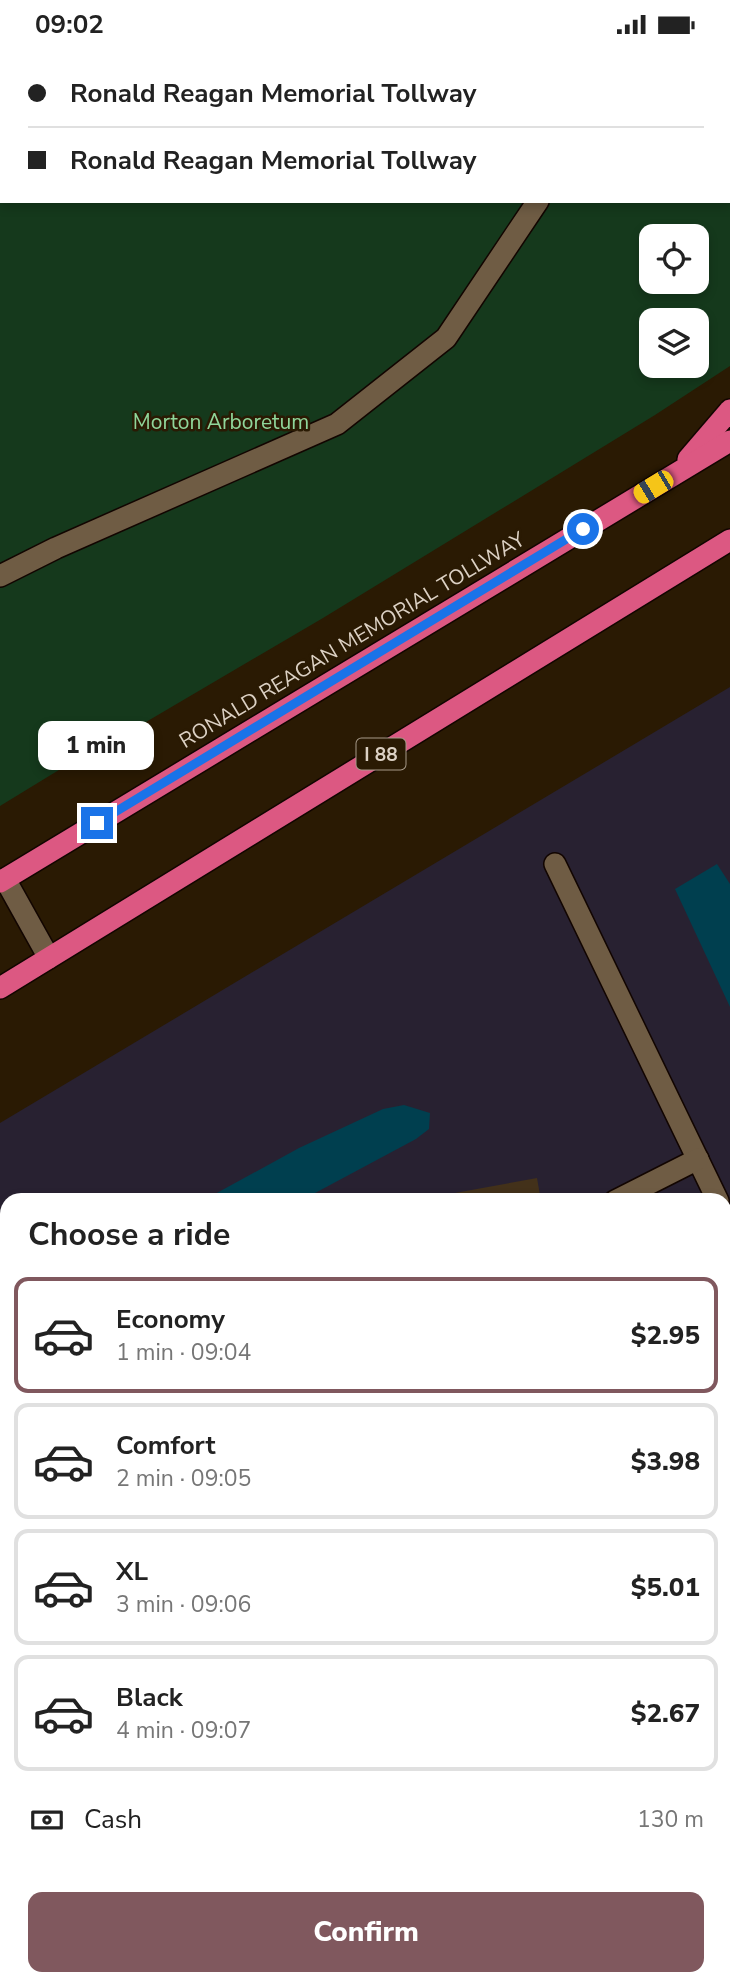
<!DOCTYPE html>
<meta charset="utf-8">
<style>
body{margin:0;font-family:"Nunito Sans",sans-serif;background:#f2f2f2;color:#222;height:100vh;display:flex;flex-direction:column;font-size:26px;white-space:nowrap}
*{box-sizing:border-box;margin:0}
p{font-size:23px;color:#767676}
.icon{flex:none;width:38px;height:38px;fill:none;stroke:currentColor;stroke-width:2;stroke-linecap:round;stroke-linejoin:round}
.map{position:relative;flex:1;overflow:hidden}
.side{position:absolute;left:0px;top:1144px;width:732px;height:793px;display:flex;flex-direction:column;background:#fff;border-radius:21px 21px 0 0;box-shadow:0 4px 10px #0003}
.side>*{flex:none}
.banner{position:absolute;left:0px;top:0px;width:732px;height:154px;box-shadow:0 4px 10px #0003;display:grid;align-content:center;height:154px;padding:0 28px;background:#fff}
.controls{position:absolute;left:639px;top:175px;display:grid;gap:14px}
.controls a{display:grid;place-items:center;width:70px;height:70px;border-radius:14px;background:#fff;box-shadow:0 4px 10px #0003;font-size:35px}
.end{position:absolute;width:32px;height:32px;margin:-16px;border:9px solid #1a73e8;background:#fff;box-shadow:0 0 0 4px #fff}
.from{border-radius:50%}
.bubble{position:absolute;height:49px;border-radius:14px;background:#fff;box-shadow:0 4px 10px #0003;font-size:23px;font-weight:800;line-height:49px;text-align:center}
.car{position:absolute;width:21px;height:42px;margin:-21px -10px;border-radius:9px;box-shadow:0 0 5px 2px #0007;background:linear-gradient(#f5c518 24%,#345 0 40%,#f5c518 0 76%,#345 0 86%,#f5c518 0)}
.banner b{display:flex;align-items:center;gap:24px;height:66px;font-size:26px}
.banner b+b{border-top:2px solid #e0e0e0}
.banner i{width:18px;height:18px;background:#222}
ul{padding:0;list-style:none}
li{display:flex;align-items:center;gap:21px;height:116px;margin:0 14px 10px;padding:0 14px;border:4px solid #e0e0e0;border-radius:14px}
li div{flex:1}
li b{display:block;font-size:26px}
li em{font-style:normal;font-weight:800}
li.selected{border-color:#80585e}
li>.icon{width:63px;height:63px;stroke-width:1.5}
h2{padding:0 28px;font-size:32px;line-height:84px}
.pay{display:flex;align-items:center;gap:18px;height:77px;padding:0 28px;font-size:26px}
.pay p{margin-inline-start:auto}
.primary-button{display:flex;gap:14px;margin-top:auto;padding:14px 28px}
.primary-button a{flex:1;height:80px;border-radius:14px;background:#80585e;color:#fff;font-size:28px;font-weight:800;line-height:80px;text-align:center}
.status{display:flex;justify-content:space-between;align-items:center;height:49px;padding:0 35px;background:#fff;direction:ltr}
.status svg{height:19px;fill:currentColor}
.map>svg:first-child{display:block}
</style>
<div class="status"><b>09:02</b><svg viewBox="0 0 49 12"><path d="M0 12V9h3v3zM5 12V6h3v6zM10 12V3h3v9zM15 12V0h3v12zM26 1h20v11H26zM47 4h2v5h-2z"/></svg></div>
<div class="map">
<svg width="730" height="1937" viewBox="0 0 730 1937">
<rect width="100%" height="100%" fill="#2a1a03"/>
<polygon fill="#282131" points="730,638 730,1430 725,1433 724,1152 7,1152 7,1777 0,1781 0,1074"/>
<path fill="#15391c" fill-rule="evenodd" d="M0,0H730V317L655,366L323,569L112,693L72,713L0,757ZM2,2H730V152H2ZM651,187H696V233H651ZM651,271H696V317H651Z"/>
<g fill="#003f4f">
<polygon points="717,815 730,835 730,958 675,840"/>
<polygon points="404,1056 430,1064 429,1080 416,1090 302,1151 204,1151 299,1099 383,1060"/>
<polygon points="7,1269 7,1322 0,1327 0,1273"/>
</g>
<g fill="#43311a">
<polygon points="537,1129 541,1152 422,1152 422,1150"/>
<polygon points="7,1369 7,1501 0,1492 0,1375"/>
<polygon points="730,1644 730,1695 724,1698 724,1647"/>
<polygon points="306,1930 304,1937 274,1937 256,1931"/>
</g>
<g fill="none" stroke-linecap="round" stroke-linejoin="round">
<g stroke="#120500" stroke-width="24">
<g id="minor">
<polyline points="0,527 56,499 337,375 446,289 538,152"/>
<polyline points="555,815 718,1152"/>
<polyline points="5,830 49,909"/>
<polyline points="615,1152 698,1110"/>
<polyline points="724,1165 730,1177"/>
<polyline points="724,1319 730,1316"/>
<polyline points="0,1626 7,1641"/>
<polyline points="0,1658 7,1655"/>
<polyline points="724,1803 730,1799"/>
<polyline points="558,1930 610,1937"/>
<polyline points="483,1937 519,1930"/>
<polyline points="632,1937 635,1930"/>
</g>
</g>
<g stroke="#120500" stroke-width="24">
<g id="major">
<polyline points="724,1489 730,1487"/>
<polyline points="0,1835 7,1831"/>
</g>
</g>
<g stroke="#120500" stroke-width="24">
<g id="highway">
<polyline points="688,410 730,361"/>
<polyline points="0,833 730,392"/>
<polyline points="0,939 730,491"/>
</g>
</g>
<use href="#minor" stroke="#6f5c44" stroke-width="21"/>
<use href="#major" stroke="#b05a69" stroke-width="21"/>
<use href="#highway" stroke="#dc5882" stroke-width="21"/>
</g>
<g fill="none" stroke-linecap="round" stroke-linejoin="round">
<polyline stroke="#1a73e8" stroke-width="9" points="97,774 583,480"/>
</g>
<g text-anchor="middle" stroke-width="5" stroke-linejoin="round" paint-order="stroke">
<rect fill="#2a1a03" stroke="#a79a8a" stroke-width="2" x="356.5" y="689.5" width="49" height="31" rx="5"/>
<g font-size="19" font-weight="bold" fill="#dcd1c4">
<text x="381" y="712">I 88</text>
</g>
<g font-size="21" fill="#8fd69a" stroke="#2a1a03">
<text x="221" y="380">Morton Arboretum</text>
</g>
<g font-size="21" fill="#dcd1c4" stroke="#2a1a03">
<text transform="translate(352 591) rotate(-31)" y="7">RONALD REAGAN MEMORIAL TOLLWAY</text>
</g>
</g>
</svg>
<div class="controls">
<a><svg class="icon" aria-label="locate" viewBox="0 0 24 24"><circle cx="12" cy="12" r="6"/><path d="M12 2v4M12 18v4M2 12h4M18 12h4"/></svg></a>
<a><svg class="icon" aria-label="layers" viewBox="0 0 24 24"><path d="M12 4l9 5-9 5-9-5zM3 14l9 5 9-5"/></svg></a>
</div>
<i class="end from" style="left:583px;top:480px"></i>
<i class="end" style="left:97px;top:774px"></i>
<div class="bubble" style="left:38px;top:672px;width:116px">1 min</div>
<i class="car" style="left:653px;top:438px;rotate:239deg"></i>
<div class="banner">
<b><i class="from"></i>Ronald Reagan Memorial Tollway</b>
<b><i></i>Ronald Reagan Memorial Tollway</b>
</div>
<section class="side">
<h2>Choose a ride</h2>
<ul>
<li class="selected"><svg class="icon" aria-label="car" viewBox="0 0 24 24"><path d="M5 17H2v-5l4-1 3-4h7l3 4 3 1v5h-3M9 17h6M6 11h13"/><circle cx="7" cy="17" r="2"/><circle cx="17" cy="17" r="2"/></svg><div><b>Economy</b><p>1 min · 09:04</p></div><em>$2.95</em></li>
<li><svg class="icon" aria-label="car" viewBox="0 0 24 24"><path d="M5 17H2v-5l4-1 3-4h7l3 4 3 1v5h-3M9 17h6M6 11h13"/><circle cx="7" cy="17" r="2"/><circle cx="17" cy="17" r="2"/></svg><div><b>Comfort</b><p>2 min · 09:05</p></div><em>$3.98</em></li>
<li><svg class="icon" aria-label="car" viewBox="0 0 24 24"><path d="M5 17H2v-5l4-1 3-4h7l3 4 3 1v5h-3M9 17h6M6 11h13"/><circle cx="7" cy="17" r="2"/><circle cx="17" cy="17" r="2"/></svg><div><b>XL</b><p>3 min · 09:06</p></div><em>$5.01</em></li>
<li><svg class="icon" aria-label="car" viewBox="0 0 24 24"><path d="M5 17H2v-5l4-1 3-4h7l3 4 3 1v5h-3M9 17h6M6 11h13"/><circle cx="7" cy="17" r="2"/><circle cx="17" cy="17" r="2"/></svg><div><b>Black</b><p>4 min · 09:07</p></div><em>$2.67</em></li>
</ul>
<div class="pay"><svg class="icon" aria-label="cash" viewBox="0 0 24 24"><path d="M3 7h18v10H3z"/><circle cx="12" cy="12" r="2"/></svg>Cash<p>130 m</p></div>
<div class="primary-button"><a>Confirm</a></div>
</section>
</div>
